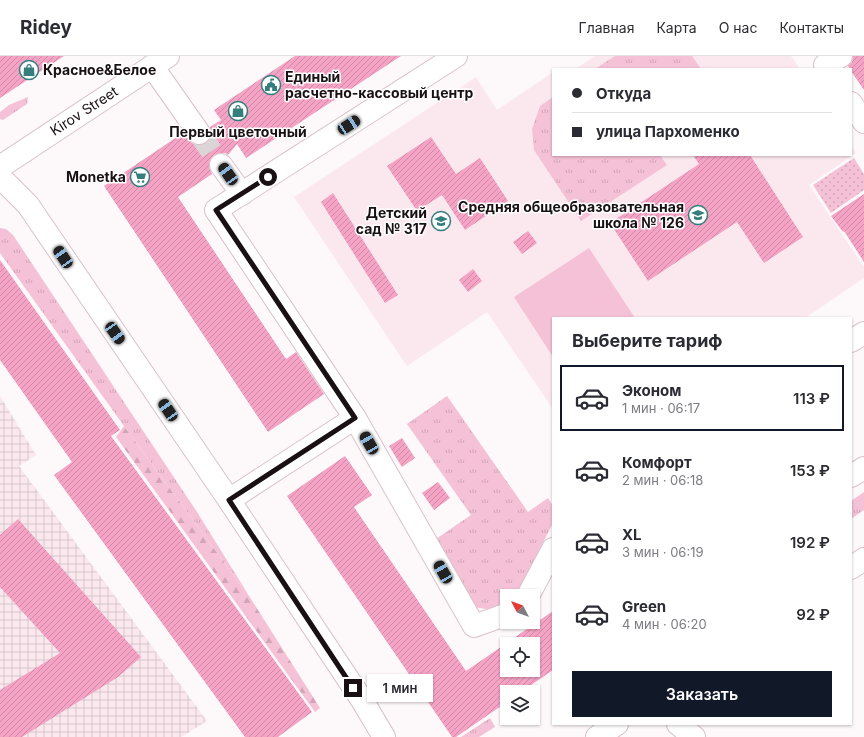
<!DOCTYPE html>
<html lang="ru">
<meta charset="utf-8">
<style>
body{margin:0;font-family:Inter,sans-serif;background:#f2f2f3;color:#2b2b33;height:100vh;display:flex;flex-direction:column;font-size:15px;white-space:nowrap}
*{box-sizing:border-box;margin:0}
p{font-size:13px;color:#7c7c81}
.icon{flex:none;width:22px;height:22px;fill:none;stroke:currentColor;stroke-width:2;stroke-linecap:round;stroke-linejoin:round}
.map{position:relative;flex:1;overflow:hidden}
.sheet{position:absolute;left:552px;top:261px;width:300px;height:408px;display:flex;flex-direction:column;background:#fff;border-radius:0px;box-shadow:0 1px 3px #0004}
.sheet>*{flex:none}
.banner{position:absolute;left:552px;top:12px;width:300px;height:88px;border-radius:0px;box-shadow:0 1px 3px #0004;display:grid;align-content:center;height:88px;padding:0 20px;background:#fff}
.needle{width:26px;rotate:311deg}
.controls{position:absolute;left:500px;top:533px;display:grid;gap:8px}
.controls a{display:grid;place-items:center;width:40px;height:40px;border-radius:0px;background:#fff;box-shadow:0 1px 3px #0004;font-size:20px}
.end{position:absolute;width:18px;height:18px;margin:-9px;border:5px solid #181013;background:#fff;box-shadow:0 0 0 2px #fff}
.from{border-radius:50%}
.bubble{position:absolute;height:28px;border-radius:0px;background:#fff;box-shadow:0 1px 3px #0004;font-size:13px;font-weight:600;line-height:28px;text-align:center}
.car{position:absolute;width:12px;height:24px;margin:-12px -6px;border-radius:5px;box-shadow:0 0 3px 1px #0007;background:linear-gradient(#222 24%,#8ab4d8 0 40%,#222 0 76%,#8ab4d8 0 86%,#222 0)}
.banner b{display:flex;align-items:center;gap:14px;height:38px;font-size:15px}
.banner b+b{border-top:1px solid #e1e1e2}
.banner i{width:10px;height:10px;background:#2b2b33}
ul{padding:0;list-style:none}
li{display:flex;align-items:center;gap:12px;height:66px;margin:0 8px 6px;padding:0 12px;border:2px solid transparent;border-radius:0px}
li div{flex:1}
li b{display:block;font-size:15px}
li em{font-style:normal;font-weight:600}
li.selected{border-color:#111827}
li>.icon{width:36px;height:36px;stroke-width:1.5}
h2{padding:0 20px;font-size:18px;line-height:48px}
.primary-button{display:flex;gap:8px;margin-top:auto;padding:8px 20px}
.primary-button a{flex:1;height:46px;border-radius:0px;background:#111827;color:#fff;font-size:16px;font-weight:600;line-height:46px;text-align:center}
header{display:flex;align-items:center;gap:24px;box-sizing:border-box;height:56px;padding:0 20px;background:#fff;border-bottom:1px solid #e1e1e2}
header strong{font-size:19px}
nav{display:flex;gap:22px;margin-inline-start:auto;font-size:14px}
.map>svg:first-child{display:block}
</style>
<header>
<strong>Ridey</strong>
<nav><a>Главная</a><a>Карта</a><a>О нас</a><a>Контакты</a></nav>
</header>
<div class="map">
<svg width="864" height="681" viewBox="0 0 864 681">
<defs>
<pattern id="industrial-grid" width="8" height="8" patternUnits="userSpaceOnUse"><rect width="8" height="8" fill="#fbe8ef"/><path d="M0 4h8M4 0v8" fill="none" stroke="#d6c6cc"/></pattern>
<pattern id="grass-tufts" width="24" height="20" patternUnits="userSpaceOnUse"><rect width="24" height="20" fill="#f5c1d6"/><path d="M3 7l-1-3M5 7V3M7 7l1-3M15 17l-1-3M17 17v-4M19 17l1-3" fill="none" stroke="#d1a5b7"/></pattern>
<pattern id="forest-firs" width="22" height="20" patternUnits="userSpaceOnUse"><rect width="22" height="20" fill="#f5c1d6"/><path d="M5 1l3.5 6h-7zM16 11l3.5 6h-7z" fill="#d1a5b7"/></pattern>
<pattern id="park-dots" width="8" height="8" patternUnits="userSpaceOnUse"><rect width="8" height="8" fill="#f5c1d6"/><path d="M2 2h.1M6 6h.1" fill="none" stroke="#d1a5b7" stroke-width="1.8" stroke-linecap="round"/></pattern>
<pattern id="building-hatch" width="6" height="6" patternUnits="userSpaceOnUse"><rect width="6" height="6" fill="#f5a3c5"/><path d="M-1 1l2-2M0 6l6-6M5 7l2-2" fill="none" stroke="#d18ba8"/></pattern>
</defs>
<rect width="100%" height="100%" fill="#fdf8fa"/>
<g fill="#fbe8ef">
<polygon points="595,0 791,0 800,13 575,13"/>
<polygon points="552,17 553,19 553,99 851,99 851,89 856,97 809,129 864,211 864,222 805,262 553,262 553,353 487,256 407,310 294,141 476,21 497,54"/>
</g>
<polygon fill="url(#industrial-grid)" points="0,340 36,399 19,410 207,665 181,681 0,681"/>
<g fill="url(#grass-tufts)">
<polygon points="615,0 692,0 701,13 595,13"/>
<polygon points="28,41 27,48 3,64 0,63 0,56 9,49"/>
<polygon points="553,41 553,99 660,99 667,109 581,165 534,94 532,73 540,50"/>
<polygon points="0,172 6,173 13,179 197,456 251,543 124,370 0,197"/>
<polygon points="447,340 528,456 548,442 553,450 553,467 516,540 507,540 507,547 500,552 486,553 473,551 433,485 471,459 407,368"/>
<polygon points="864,436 864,454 851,463 851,445"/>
<polygon points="490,662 495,671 479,681 461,681"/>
</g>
<polygon fill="url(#forest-firs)" points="124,370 251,543 320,652 315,656 116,381"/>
<polygon fill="url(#park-dots)" points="854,102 864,118 864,134 831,157 813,129"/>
<polygon fill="#f5c1d6" points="589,192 635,262 553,262 553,301 514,241"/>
<g fill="url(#building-hatch)" fill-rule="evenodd">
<polygon points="0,0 64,0 0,42"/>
<polygon points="295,0 401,0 246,102 237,88 228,99 226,97 220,97 214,99 210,104 209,110 212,118 178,141 286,303 296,296 324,338 268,376 104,130 183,77 189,84 193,88 200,89 206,87 210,82 211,76 210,71 221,64 214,54"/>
<polygon points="853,0 864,0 864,34 851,15 851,13 850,13 848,10 852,6"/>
<polygon points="431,81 456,118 480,102 508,145 465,174 442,139 417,155 387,110"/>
<polygon points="693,99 750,99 803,181 764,207 737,166 648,225 610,167 699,108"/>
<polygon points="333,137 398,239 385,247 321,146"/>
<polygon points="864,138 864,206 844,175 843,176 831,160"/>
<polygon points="528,175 537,187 522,198 513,186"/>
<polygon points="0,204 120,374 111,380 312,656 278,681 245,681 54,419 72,406 0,304"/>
<polygon points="473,213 482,225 468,236 459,224"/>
<polygon points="402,382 415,402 402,411 389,390"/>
<path d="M345,400L372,439L354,451L466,615L553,555V614L521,636H507V646L456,681H452L287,440ZM507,588H533V614H507Z"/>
<polygon points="438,426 450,442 434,454 422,437"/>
<polygon points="18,463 141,601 118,621 22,681 0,681 0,634 60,597 0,531 0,479"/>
</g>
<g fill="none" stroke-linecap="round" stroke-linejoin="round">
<polyline stroke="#dbd5d7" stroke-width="22" stroke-dasharray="22 11" stroke-linecap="butt" points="199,77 221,109"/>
<g stroke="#d9c2cb" stroke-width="24">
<g id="minor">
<polyline points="825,9 841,0"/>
<polyline points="152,10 199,77"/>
<polyline points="851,47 864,66"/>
<polyline points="221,109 242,138"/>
<polyline points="0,111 168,0"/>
<polyline points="0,121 28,149 229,444 362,644 384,681"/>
<polyline points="851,285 864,277"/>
<polyline points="355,362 474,570 505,559 507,558"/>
<polyline points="851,420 864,412"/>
<polyline points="229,444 355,362 216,154 456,0"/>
<polyline points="851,512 864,503"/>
<polyline points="528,540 553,493"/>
<polyline points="678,668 694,681"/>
<polyline points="597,681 617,668"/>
</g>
</g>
<use href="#minor" stroke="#fff" stroke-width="22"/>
</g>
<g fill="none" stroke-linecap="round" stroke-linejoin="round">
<polyline stroke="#181013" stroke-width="5" points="268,121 216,154 355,362 229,444 353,632"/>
</g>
<defs>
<g id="shop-ring" transform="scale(1)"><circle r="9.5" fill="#fff" stroke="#357e7e" stroke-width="1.5"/><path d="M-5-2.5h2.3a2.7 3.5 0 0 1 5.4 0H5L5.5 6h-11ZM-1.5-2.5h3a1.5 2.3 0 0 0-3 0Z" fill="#357e7e"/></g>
<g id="civic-ring" transform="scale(1)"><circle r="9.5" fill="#fff" stroke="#357e7e" stroke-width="1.5"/><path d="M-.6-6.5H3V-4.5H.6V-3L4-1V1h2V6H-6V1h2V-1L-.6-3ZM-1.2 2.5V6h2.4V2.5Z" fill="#357e7e"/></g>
<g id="supermarket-ring" transform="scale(1)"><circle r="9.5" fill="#fff" stroke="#357e7e" stroke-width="1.5"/><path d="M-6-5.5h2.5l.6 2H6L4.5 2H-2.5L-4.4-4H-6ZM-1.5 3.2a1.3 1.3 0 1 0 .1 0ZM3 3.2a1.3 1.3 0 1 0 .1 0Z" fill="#357e7e"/></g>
<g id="school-ring" transform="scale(1)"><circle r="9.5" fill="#fff" stroke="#357e7e" stroke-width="1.5"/><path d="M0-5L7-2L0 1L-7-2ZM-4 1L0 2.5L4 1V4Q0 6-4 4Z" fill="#357e7e"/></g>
</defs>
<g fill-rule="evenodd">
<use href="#shop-ring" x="29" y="14"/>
<use href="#civic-ring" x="271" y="29"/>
<use href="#shop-ring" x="238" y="55"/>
<use href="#supermarket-ring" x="140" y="121"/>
<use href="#school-ring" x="698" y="159"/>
<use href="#school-ring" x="441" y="165"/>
</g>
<g text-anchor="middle" stroke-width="3" stroke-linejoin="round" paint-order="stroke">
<g font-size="14" font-weight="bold" fill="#181013" stroke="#fff" text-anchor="end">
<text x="43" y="19" text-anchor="start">Красное&amp;Белое</text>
<text x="285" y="26" text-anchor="start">Единый<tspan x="285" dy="16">расчетно-кассовый центр</tspan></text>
<text x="238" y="81" text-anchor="middle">Первый цветочный</text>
<text x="126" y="126">Monetka</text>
<text x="684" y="156">Средняя общеобразовательная<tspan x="684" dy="16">школа № 126</tspan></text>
<text x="427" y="162">Детский<tspan x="427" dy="16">сад № 317</tspan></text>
</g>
<g font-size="14" fill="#181013" stroke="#fff">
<text transform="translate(84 55) rotate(-33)" y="5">Kirov Street</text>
</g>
</g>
</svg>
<div class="controls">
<a><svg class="needle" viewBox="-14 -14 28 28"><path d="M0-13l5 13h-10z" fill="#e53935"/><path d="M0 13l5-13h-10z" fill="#7c7c81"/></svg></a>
<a><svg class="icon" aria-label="locate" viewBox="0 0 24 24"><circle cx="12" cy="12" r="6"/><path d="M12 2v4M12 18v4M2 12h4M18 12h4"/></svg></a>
<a><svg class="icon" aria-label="layers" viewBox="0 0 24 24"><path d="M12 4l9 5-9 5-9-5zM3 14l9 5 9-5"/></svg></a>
</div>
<i class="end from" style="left:268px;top:121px"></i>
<i class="end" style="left:353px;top:632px"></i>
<div class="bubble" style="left:367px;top:618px;width:66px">1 мин</div>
<i class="car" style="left:349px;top:69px;rotate:57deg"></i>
<i class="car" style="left:228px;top:118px;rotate:325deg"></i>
<i class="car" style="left:63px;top:201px;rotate:326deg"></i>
<i class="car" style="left:115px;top:277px;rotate:145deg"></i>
<i class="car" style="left:168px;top:354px;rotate:326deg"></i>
<i class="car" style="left:369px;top:387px;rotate:330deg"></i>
<i class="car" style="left:443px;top:516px;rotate:330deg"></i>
<div class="banner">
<b><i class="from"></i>Откуда</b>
<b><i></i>улица Пархоменко</b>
</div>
<section class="sheet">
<h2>Выберите тариф</h2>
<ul>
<li class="selected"><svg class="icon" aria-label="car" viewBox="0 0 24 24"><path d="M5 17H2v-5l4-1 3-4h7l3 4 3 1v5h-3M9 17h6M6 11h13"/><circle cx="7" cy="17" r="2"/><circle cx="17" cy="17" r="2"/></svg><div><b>Эконом</b><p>1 мин · 06:17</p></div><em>113 ₽</em></li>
<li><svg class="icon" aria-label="car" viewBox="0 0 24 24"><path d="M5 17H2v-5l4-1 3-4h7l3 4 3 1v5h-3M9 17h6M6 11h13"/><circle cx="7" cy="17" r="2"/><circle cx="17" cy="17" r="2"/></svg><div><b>Комфорт</b><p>2 мин · 06:18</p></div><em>153 ₽</em></li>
<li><svg class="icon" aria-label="car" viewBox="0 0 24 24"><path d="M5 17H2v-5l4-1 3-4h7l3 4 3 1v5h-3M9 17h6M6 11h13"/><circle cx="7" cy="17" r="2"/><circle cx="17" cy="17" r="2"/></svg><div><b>XL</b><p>3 мин · 06:19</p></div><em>192 ₽</em></li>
<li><svg class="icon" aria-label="car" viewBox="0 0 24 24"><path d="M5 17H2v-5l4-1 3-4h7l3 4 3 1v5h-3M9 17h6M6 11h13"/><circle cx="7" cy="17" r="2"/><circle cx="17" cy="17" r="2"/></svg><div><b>Green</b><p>4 мин · 06:20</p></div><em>92 ₽</em></li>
</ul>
<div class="primary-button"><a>Заказать</a></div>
</section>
</div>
